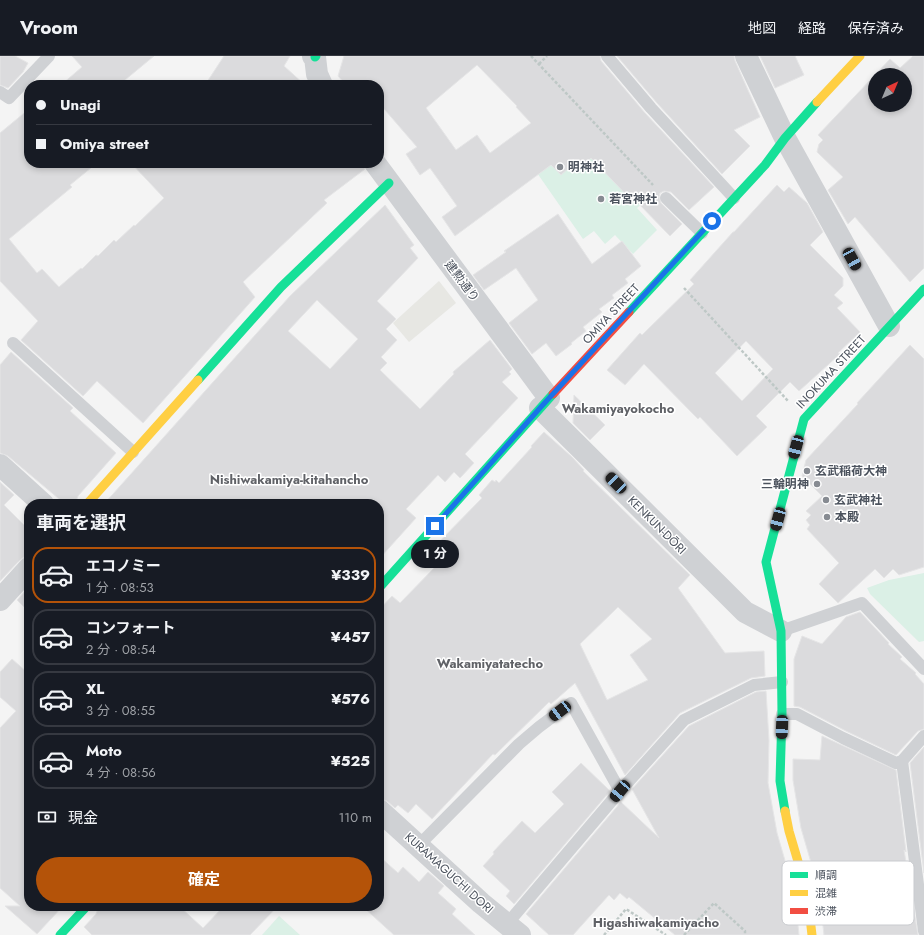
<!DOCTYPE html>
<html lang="ja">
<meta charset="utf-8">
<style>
body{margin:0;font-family:Jost,"Noto Sans JP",sans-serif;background:#20242c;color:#f1f3f6;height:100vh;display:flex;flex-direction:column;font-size:15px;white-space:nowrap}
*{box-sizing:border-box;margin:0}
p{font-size:13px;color:#9ea1a6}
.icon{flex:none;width:22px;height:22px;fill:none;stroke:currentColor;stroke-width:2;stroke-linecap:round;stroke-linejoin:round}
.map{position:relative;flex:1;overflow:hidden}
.drawer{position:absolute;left:24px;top:443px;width:360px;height:412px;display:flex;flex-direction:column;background:#171b24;border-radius:16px;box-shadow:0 2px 6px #0003}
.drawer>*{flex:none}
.banner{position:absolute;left:24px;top:24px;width:360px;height:88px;border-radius:16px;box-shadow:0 2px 6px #0003;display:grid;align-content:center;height:88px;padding:0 12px;background:#171b24}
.needle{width:26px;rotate:44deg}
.buttons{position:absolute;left:868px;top:12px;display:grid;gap:8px}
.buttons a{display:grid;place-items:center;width:44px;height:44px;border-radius:50%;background:#171b24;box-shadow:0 2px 6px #0003;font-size:20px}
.end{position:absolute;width:18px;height:18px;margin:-9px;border:5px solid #1a73e8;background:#fff;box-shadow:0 0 0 2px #fff}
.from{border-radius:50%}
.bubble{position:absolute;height:28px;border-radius:14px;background:#171b24;box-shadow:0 2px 6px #0003;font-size:13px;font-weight:700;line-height:28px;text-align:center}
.car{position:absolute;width:12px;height:24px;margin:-12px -6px;border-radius:5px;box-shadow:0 0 3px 1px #0007;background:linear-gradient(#222 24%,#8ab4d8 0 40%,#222 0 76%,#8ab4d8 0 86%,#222 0)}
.banner b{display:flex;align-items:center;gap:14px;height:38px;font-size:15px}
.banner b+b{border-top:1px solid #363941}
.banner i{width:10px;height:10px;background:#f1f3f6}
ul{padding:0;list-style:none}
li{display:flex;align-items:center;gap:12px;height:56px;margin:0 8px 6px;padding:0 4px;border:2px solid #363941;border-radius:16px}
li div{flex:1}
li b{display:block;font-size:15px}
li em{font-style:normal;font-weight:700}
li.current{border-color:#b45309}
li>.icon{width:36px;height:36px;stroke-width:1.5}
h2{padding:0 12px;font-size:18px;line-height:48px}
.pay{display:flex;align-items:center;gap:10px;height:44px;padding:0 12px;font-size:15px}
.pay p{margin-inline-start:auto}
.cta{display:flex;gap:8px;margin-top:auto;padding:8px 12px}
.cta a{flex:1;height:46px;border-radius:24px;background:#b45309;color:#fff;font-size:16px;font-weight:700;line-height:46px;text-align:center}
header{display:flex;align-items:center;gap:24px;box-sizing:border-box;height:56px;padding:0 20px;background:#171b24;border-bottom:1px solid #363941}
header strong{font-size:19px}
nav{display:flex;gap:22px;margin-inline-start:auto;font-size:14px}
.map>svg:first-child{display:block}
</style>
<header>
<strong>Vroom</strong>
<nav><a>地図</a><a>経路</a><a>保存済み</a></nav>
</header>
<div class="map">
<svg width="924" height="879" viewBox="0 0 924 879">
<rect width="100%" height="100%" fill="#f4f4f4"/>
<polygon fill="#e7e7e3" points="439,225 456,247 409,286 393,267"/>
<g fill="#dbf0e6">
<polygon points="590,63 657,134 637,152 657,174 633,198 615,179 605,188 594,175 583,183 535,114"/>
<polygon points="924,517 924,585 919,586 870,538 867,532 889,524"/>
<polygon points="279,860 300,879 262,879"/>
</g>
<g fill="#dbdbdd" stroke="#e5e5e6" fill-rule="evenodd">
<polygon points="0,0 15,0 28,7 23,16 8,32 0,29"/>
<polygon points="72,0 154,0 119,29 61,29 82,11"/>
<polygon points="224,0 290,0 284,10 305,29 205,29"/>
<path d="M344,0H600L601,5L645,57L714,131L689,154L671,136L664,135L660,137L659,141L661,147L682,168L670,180L637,146L635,148L591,102L575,116L570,111L561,119L551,109L455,180L442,161L457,150L430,112L420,119L406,98L417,91L379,47V29H346L338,20ZM477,9L517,50L516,51L531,67L490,97L477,79L456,94L426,52Z"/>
<polygon points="617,0 734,0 735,5 760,61 734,74 750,90 722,118 657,47"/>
<polygon points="760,0 795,0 804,19 775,32"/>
<polygon points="913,0 924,0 924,212 910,226 855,161 848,168 828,134 843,121 817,96 819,88 823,84 818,79 875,19 875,49 905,49 905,19 875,19 890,3 900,12"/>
<polygon points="29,53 29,107 97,107 70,129 72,131 9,183 37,217 42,213 59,231 81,212 82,213 96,199 98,200 114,184 116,186 134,169 135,170 164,142 131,107 363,107 365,113 324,144 327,147 243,226 255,241 143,367 97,325 83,340 21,284 38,265 0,225 0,77"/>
<path d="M777,129L784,136L789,131L807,147L823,176L810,189L843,222V230L834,239L843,247L837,252L860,276L838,297L840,298L799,335L790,326L756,360L767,371L737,400L700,361L698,363L644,308L625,329L607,314L640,277L642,279L694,228L690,224L733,176H734ZM746,285L773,313L742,345L715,317Z"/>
<path d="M385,149L414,189L410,192L418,202L377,245L396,263L386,273L397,284L381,301L387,307L380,314L420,353L454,318L453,316L490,284L512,313L509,316L511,318L502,326L518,342L465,398L474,407L460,422L454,416L445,426L438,419L406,453L416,462L379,503V448H104L290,240ZM317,244L358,283L330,313L288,275Z"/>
<polygon points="558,158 592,208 622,185 641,210 625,223 628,227 612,239 614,242 599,253 602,256 583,271 586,275 571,287 572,288 556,300 546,287 532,298 509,267 538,244 516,212 484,234 473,219 506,196 504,195"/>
<polygon points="910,289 924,303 924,511 899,519 893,513 884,522 875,513 838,547 819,528 839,507 807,473 810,469 806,464 811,459 806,455 822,440 802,420 806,404 858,348 857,347"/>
<polygon points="11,296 73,352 70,355 116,397 78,440 75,448 65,448 8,400 0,397 0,309"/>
<polygon points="574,339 605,369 590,384 573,367"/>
<path d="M544,376L572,401L584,414L583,415L690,519L678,532L725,597L764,595L765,620L751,622L680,657L625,719L575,627L551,648L549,646L495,699L493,698L432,763L416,748L408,757L398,749L395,752L387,745L379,742V554L392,540L400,547L437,509L436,508L445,498L436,489L482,442L479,439L492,424L495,426L496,424L499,427L532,391L531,390ZM618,551L652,583L630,599L648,624L607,644L580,588Z"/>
<polygon points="0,426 14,439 4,449 29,474 29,500 25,500 20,504 0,525"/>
<polygon points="29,531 29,556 17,544"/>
<polygon points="860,556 889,587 888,588 902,601 900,603 916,617 915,618 924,628 924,673 918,675 896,699 846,675 800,651 794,650 794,603 802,580 822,588 846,561"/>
<polygon points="12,603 29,618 29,850 70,850 66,854 62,851 37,878 5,850 20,850 0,832 0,672 16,655 0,641 0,616"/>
<polygon points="766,635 769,685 768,727 777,777 795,839 799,879 675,879 629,841 627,843 620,837 614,844 609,839 573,879 549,879 526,858 621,746 659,782 632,733 689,670 756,636"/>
<polygon points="822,680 896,714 906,796 904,794 918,879 824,879 819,834 801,772 793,724 793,703 820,704"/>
<polygon points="924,691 924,817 910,707"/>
<polygon points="581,707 610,735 514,848 506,840 510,835 483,810 494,798 493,796 522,765 535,777 564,748 552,736"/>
<polygon points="379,800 398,817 403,811 419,826 428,816 444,830 438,837 456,853 452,858 475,879 394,879 362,850 379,850"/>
<polygon points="99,850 179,850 203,872 224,850 278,850 250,879 92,879 84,871 96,858"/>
</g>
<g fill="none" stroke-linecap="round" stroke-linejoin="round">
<g stroke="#bec8c6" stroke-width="2.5" stroke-dasharray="3 2" stroke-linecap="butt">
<polyline points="531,0 653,129"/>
<polyline points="539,8 547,0"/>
<polyline points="684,232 789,346"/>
<polyline points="604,879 626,853 666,879"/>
<polyline points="684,879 714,847 745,875 745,879"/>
</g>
<g stroke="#cfd1d4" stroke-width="12">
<polyline points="607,0 651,52 734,142"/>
<polyline points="0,36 9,42 49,0"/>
<polyline points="666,142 702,177"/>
<polyline points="13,287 133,396"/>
<polyline points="781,575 862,547 924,613"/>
<polyline points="782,658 797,658 843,682 896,707 902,705 924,680"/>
<polyline points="902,705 924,875"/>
<polyline points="418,790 519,688 539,671 571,647 620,735"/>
<polyline points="507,868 620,735 684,664 754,629 782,626"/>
</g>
<g stroke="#cfd1d4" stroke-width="22">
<polyline points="313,0 315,1 317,18 322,29"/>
<polyline points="746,0 785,82 889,270"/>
<polyline points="375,107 549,342"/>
<polyline points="540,352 745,556 781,575"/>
<polyline points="0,409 43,448"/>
<polyline points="0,544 29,512"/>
<polyline points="379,754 481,847 520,879"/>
</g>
<g stroke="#16e098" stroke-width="9">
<polyline points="315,1 316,0"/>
<polyline points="629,256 765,109 785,82 817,46"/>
<polyline points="198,324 281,231 389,127"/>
<polyline points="379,532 553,338"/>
<polyline points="785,755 780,725 782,658 781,575 766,506 804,363 924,233"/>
<polyline points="60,879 87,850"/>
</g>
<g stroke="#ffcf43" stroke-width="9">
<polyline points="817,46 860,0"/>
<polyline points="87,448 198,324"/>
<polyline points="785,755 789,775 807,836 812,879"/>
</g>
<polyline stroke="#f24e42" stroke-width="9" points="553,338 629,256"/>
</g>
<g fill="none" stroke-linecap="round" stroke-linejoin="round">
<polyline stroke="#1a73e8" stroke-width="5" points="435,470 540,352 712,165"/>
</g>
<g fill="#878b92" stroke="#fff" stroke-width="1.5">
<circle cx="560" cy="111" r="4"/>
<circle cx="601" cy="143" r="4"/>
<circle cx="807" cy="415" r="4"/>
<circle cx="817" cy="428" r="4"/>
<circle cx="826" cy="444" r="4"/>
<circle cx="827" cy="461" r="4"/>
</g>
<g text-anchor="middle" stroke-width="3" stroke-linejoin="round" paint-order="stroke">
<g font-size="12" font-weight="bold" fill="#4c535e" stroke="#fff" text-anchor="start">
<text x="568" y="115">明神社</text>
<text x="609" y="147">若宮神社</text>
<text x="815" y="419">玄武稲荷大神</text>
<text x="809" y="432" text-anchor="end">三輪明神</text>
<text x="834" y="448">玄武神社</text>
<text x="835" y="465">本殿</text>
</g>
<g font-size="12" fill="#4c535e" stroke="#fff">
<text transform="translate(462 225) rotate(53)" y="4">建勲通り</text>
<text transform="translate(611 258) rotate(-47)" y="4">OMIYA STREET</text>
<text transform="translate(831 316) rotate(-47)" y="4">INOKUMA STREET</text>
<text transform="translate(657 469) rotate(45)" y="4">KENKUN-DŌRI</text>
<text transform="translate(449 817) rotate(42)" y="4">KURAMAGUCHI DORI</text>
</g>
<g font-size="13" font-weight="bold" fill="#606267" stroke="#fff">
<text x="618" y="357">Wakamiyayokocho</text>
<text x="289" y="428">Nishiwakamiya-kitahancho</text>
<text x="490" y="612">Wakamiyatatecho</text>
<text x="656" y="871">Higashiwakamiyacho</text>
</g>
</g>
<rect x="782" y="805" width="132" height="64" rx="6" fill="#fff" stroke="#c9cbcf" stroke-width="1"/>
<rect x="790" y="816" width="18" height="6" fill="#16e098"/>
<rect x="790" y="834" width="18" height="6" fill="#ffcf43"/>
<rect x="790" y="852" width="18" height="6" fill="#f24e42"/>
<g font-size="11" fill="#4c535e">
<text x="815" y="823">順調</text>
<text x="815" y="841">混雑</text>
<text x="815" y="859">渋滞</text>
</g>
</svg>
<div class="buttons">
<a><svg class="needle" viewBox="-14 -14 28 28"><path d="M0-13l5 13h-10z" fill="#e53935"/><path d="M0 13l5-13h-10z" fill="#9ea1a6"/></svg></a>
</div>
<i class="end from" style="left:712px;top:165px"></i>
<i class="end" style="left:435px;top:470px"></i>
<div class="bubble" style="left:411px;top:484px;width:48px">1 分</div>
<i class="car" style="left:852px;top:203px;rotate:151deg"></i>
<i class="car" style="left:796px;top:391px;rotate:195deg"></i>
<i class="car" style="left:616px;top:427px;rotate:315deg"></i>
<i class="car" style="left:778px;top:463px;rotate:195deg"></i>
<i class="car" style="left:560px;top:655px;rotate:233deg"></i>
<i class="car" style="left:782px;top:671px;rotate:182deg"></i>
<i class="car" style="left:620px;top:735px;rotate:220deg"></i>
<div class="banner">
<b><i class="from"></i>Unagi</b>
<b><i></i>Omiya street</b>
</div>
<section class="drawer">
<h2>車両を選択</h2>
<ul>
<li class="current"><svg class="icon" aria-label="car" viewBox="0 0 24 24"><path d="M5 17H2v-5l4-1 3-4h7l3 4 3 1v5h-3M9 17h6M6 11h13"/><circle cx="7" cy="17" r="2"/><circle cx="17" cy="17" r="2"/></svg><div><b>エコノミー</b><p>1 分 · 08:53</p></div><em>¥339</em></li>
<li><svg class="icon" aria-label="car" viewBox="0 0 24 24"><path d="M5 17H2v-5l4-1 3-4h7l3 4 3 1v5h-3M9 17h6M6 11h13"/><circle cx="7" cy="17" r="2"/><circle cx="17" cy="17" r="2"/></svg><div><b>コンフォート</b><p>2 分 · 08:54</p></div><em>¥457</em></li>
<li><svg class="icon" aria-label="car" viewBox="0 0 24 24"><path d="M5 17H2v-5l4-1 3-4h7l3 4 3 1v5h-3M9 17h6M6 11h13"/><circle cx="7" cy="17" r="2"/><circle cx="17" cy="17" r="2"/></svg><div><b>XL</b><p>3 分 · 08:55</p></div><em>¥576</em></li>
<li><svg class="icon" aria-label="car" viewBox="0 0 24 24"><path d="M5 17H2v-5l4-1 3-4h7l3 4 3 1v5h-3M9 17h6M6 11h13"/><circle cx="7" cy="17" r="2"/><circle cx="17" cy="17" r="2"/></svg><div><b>Moto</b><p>4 分 · 08:56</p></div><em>¥525</em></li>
</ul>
<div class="pay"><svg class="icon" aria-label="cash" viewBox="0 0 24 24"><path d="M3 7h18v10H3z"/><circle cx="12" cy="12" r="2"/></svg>現金<p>110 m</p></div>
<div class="cta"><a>確定</a></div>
</section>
</div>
